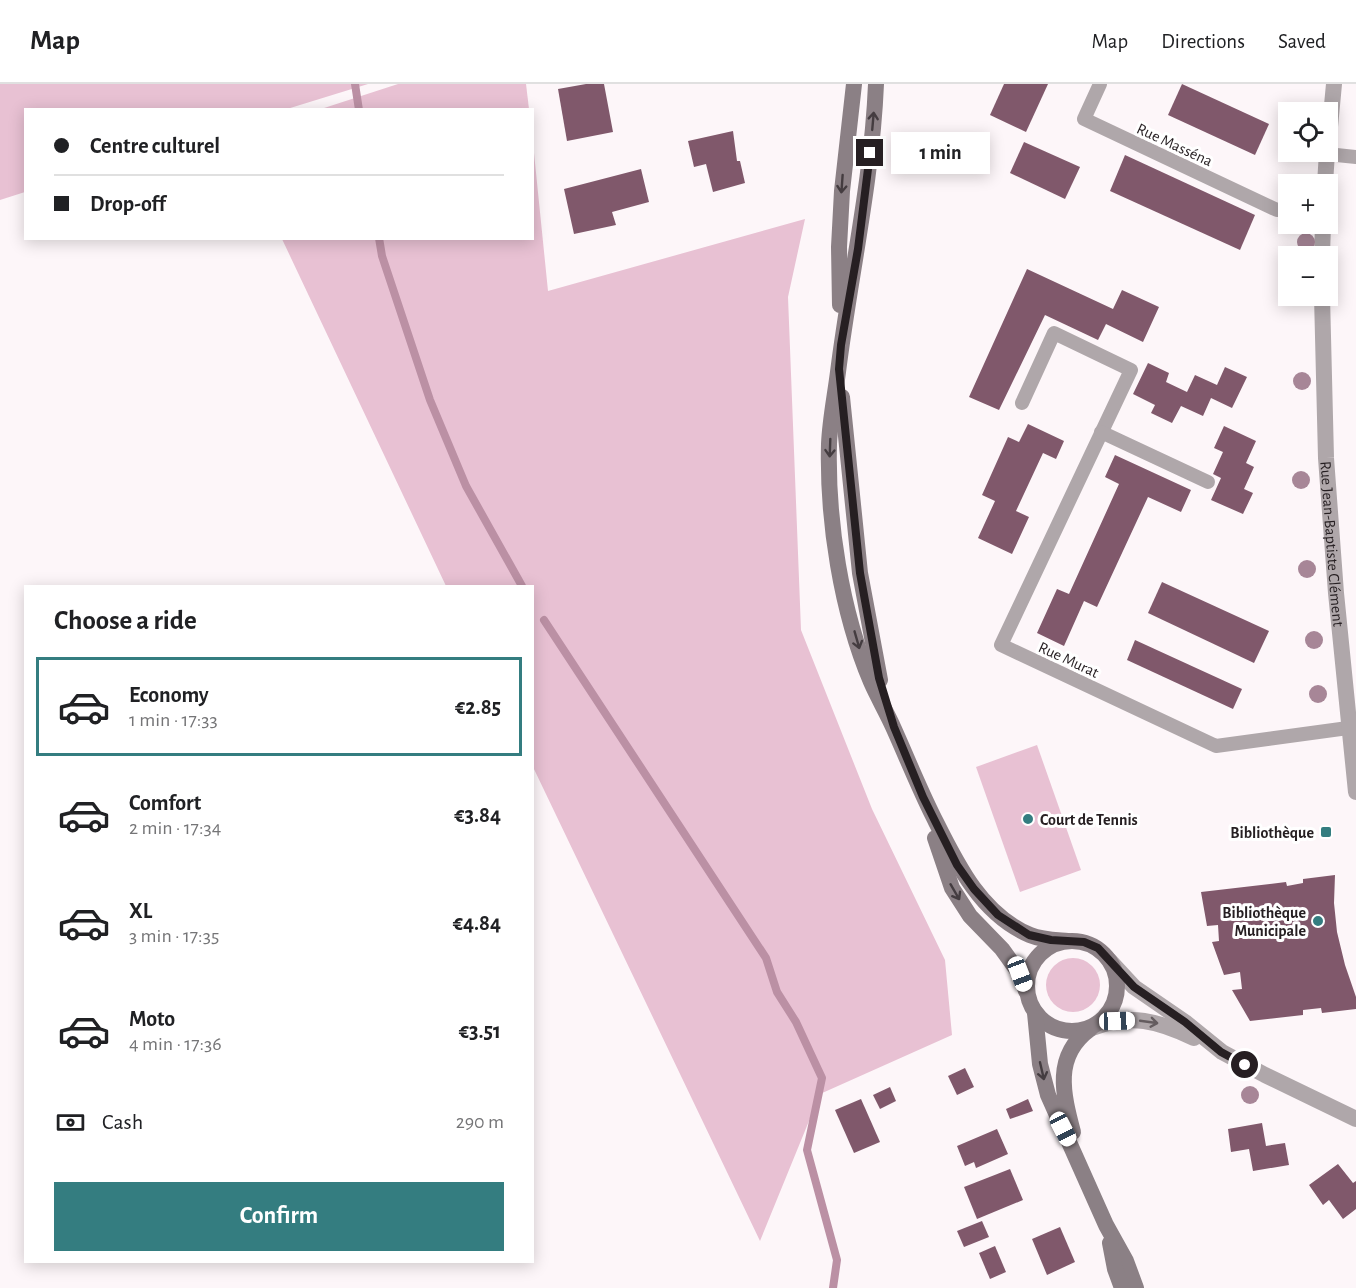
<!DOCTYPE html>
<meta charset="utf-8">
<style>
body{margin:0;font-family:"Alegreya Sans",sans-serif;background:#f6f6f6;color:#202124;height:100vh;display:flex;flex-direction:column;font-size:22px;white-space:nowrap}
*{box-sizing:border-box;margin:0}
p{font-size:20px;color:#757577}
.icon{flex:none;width:33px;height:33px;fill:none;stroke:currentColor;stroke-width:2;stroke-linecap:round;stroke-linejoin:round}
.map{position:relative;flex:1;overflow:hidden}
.sheet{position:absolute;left:24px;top:501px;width:510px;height:678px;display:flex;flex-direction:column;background:#fff;border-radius:0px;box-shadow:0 3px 15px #0003}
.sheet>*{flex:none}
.guide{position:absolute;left:24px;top:24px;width:510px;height:132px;border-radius:0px;box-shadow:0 3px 15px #0003;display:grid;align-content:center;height:132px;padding:0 30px;background:#fff}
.tools{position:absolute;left:1278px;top:18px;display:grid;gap:12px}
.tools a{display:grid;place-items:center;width:60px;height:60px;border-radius:0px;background:#fff;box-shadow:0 3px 15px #0003;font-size:30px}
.end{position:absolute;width:27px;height:27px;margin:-14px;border:8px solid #261f22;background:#fff;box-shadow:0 0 0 3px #fff}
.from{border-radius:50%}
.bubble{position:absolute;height:42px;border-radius:0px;background:#fff;box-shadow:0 3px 15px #0003;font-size:20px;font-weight:600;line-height:42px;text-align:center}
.car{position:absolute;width:18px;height:36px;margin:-18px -9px;border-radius:8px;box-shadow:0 0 4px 2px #0007;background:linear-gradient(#fff 24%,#345 0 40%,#fff 0 76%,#345 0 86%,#fff 0)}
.guide b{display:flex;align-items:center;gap:21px;height:57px;font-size:22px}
.guide b+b{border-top:2px solid #e0e0e0}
.guide i{width:15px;height:15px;background:#202124}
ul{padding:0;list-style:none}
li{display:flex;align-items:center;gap:18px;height:99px;margin:0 12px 9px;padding:0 18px;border:3px solid transparent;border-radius:0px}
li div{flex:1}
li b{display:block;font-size:22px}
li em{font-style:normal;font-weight:600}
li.active{border-color:#347d80}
li>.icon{width:54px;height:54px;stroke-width:1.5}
h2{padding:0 30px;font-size:27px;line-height:72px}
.pay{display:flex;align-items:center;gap:15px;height:66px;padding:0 30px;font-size:22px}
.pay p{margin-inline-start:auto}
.action{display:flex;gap:12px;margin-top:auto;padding:12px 30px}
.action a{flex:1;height:69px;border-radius:0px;background:#347d80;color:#fff;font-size:24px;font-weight:600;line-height:69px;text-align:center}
header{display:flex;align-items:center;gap:36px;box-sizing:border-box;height:84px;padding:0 30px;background:#fff;border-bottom:2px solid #e0e0e0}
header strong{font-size:28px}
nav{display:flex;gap:33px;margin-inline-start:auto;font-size:21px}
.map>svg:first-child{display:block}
</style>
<header>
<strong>Map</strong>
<nav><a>Map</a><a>Directions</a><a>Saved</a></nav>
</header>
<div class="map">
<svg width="1356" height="1204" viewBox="0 0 1356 1204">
<rect width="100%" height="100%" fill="#fdf6f9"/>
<g fill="#e8c1d3">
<polygon points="0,0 368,0 287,25 26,26 25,108 0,116"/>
<polygon points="398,0 526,0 529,25 321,25"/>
<polygon points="533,59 548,207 805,135 788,213 801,546 872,725 945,876 952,951 820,1010 760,1157 533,683 532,502 446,502 282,155 532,154"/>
<polygon points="1037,661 1081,786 1020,808 976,683"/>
<circle cx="1073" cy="901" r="27"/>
</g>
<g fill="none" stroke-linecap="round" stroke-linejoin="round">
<g stroke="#bb90a4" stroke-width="8">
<polyline points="355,0 359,26"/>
<polyline points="379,154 382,172 430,316 466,402 522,502"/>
<polyline points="544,536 766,874 777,908 796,938 822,994 807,1066 837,1176 833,1204"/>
</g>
</g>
<g fill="#80586b">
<polygon points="586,0 604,0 613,48 567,57 558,5"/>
<polygon points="1004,0 1048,0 1026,48 990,31"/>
<polygon points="1182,0 1269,40 1255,71 1168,31"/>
<polygon points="733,47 737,77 740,77 745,99 713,108 706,80 694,83 688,57"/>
<polygon points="1024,58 1080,83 1065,115 1010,89"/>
<polygon points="1125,71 1255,131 1240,166 1110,107"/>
<polygon points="641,85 649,118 612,128 616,141 574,150 564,105"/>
<polygon points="1027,185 1113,225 1122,206 1159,223 1143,258 1106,240 1098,256 1045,231 999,326 969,313"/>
<polygon points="1148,279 1169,289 1166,298 1187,308 1195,291 1217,301 1225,283 1247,293 1232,324 1211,314 1203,332 1181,322 1172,339 1151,329 1155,321 1133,310"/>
<polygon points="1028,340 1064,357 1056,375 1043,369 1016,427 1029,433 1012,470 978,454 995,417 982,411 1008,353 1019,358"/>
<polygon points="1224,342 1256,357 1246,379 1254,383 1244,405 1253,409 1243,430 1211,416 1221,394 1213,390 1223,368 1214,364"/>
<polygon points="1115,371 1191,406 1181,428 1148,413 1097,523 1084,517 1064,562 1037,549 1057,505 1069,510 1119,400 1105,393"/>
<polygon points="1162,498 1269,547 1254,579 1148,529"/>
<polygon points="1135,556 1242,605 1233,625 1127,576"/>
<polygon points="1335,791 1334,819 1337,848 1345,881 1356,913 1356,925 1322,929 1321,924 1303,926 1303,931 1250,937 1232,906 1242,905 1240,888 1224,891 1212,858 1219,857 1218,841 1207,842 1201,808 1286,798 1287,802 1303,799 1303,795"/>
<polygon points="965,984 974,1003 957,1011 948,992"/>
<polygon points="890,1003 896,1017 880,1025 873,1011"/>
<polygon points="861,1015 880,1058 854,1069 835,1026"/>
<polygon points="1028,1015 1033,1027 1010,1035 1006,1025"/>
<polygon points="1262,1039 1266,1062 1285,1059 1289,1081 1253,1087 1249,1065 1231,1068 1228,1045"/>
<polygon points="997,1045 1008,1070 976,1084 974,1078 965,1082 957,1062"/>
<polygon points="1338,1080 1353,1099 1356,1097 1356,1125 1343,1135 1329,1116 1323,1121 1309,1101"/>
<polygon points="1010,1085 1023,1116 977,1135 964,1103"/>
<polygon points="982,1137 989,1153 964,1163 957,1147"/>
<polygon points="1060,1143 1075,1178 1047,1191 1032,1155"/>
<polygon points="995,1162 1006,1188 990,1195 979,1169"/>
</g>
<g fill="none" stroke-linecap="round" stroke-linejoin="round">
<g stroke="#afa7aa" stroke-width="14">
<polyline points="1100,0 1084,35 1277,126 1288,125"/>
<polyline points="1327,70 1356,73"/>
<polyline points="1022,319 1054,249 1131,286 1001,561 1216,662 1348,644"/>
<polyline points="1101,348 1208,398"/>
</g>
<g stroke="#afa7aa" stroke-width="16">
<polyline points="1328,64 1334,0"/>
<polyline points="1325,100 1327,68"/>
<polyline points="1322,172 1323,140"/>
<path id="s1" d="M1322,212L1326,374L1336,509L1356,708"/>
<polyline points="1109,876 1134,903 1185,938 1222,968 1265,991 1356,1035"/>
<path d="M1092,944C1130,929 1159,937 1194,954"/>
</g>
<g stroke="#8b8085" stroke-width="16">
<path d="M876,0C872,97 850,192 838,288C835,312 830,336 829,360C827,436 841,527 871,598C878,614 887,629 894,645C907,674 919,704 933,732C956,778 980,830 1030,851C1042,856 1055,856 1068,857"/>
<polyline points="840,221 839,163 842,107 854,0"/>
<polyline points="842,313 860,489 880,596"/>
<polyline points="935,754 952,804 970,832 1002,865 1020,890 1026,907"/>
<circle cx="1072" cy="902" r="45"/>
<polyline points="1035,929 1040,980 1048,1011 1106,1141 1126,1177 1136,1204"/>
<path d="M1073,1048C1063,1010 1053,972 1090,945"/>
<polyline points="1110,1159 1115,1185 1122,1204"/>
</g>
</g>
<g fill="#a78697">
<circle cx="1306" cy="158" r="9"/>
<circle cx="1302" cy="297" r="9"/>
<circle cx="1301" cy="396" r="9"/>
<circle cx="1307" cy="485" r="9"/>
<circle cx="1314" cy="556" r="9"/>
<circle cx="1318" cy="610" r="9"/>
<circle cx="1250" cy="1011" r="9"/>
</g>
<defs><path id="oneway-shaft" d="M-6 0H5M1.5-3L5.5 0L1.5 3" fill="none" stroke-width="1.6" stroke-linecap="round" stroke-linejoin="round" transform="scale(1.5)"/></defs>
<g stroke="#443c40">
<use href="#oneway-shaft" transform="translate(873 37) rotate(-85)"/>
<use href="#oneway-shaft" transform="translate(842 100) rotate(94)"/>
<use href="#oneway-shaft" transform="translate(830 364) rotate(92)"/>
<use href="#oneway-shaft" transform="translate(857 556) rotate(74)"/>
<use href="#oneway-shaft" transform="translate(955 808) rotate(60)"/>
<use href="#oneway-shaft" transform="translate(1042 987) rotate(77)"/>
</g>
<use stroke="#645c5f" href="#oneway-shaft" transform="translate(1149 938) rotate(8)"/>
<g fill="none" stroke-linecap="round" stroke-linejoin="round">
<polyline stroke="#261f22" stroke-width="8" points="870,69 858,165 841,261 839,285 860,489 879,594 894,643 923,713 957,781 974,805 998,831 1029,851 1051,856 1084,858 1098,864 1134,903 1185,938 1221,968 1245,981"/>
</g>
<g fill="#347d80" stroke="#fff" stroke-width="2">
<circle cx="1028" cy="735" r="6"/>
<rect x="1320" y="742" width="12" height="12" rx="3"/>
<circle cx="1318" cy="837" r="6"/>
</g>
<g text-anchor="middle" stroke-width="6" stroke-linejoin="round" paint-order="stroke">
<g font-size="16" fill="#261f22" stroke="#fff">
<text transform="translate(1175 60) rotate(25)" y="6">Rue Masséna</text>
<text dy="6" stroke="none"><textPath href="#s1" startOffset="248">Rue Jean-Baptiste Clément</textPath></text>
<text transform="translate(1069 575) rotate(25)" y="6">Rue Murat</text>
</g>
<g font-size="16" font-weight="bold" fill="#261f22" stroke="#fff" text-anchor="end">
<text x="1040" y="741" text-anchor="start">Court de Tennis</text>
<text x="1314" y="754">Bibliothèque</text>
<text x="1306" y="834">Bibliothèque<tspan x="1306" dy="18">Municipale</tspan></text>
</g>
</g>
</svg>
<div class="tools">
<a><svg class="icon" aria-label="locate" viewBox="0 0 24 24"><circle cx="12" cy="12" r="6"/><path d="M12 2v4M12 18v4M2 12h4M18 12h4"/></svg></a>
<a>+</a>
<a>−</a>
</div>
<i class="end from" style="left:1245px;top:981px"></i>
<i class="end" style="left:870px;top:69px"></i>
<div class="bubble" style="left:891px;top:48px;width:99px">1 min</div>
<i class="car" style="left:1020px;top:890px;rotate:159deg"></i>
<i class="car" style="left:1117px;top:937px;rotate:88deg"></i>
<i class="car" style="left:1063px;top:1045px;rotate:153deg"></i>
<div class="guide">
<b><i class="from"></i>Centre culturel</b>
<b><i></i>Drop-off</b>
</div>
<section class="sheet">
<h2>Choose a ride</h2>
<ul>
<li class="active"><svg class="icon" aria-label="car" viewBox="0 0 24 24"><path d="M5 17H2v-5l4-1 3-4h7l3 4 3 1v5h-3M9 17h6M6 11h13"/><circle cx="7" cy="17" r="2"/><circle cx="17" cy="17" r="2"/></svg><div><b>Economy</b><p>1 min · 17:33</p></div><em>€2.85</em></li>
<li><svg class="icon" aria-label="car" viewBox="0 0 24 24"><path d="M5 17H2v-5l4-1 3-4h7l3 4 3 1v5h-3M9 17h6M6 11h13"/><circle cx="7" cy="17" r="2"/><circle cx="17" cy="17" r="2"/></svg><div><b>Comfort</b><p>2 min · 17:34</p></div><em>€3.84</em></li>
<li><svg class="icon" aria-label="car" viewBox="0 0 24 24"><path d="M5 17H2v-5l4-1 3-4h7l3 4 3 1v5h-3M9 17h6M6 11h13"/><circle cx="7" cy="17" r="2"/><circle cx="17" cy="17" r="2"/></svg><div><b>XL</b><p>3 min · 17:35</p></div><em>€4.84</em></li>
<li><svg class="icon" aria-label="car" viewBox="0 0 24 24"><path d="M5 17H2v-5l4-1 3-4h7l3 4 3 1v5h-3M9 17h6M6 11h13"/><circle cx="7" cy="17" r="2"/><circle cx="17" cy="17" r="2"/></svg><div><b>Moto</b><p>4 min · 17:36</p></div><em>€3.51</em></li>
</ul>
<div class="pay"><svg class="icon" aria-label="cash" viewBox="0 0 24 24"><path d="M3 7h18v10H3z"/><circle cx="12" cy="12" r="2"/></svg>Cash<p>290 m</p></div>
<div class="action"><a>Confirm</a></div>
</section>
</div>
